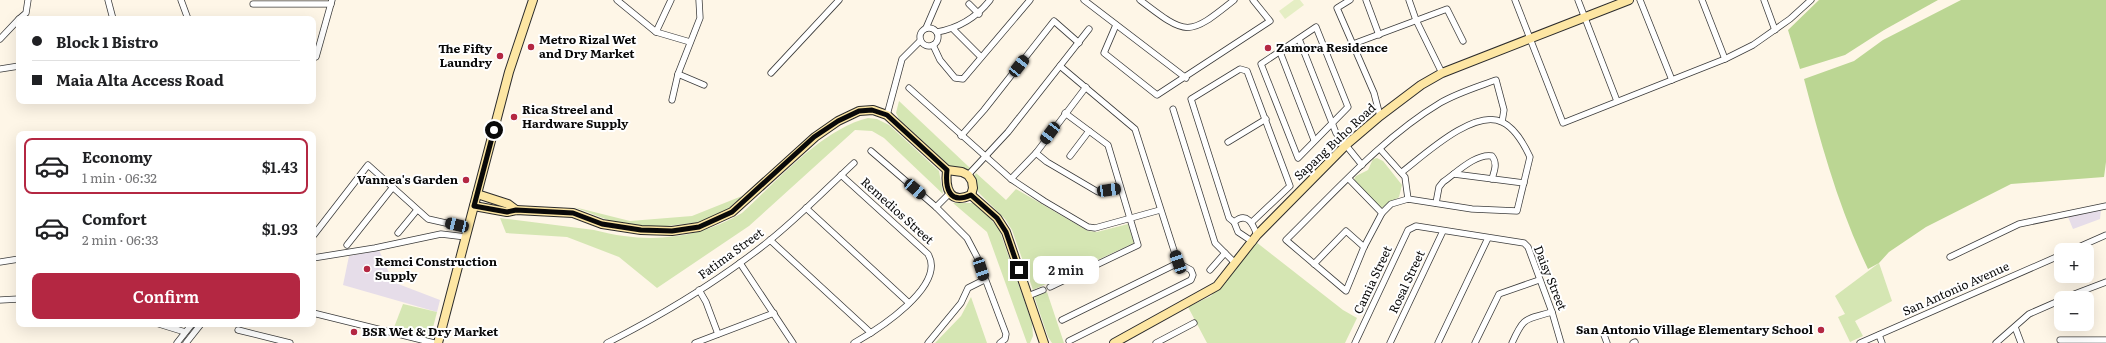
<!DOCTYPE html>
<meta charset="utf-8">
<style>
body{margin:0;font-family:Literata,serif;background:#f6f6f6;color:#202124;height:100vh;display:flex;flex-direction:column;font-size:15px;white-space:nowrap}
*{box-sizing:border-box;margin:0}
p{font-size:13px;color:#757577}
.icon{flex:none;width:22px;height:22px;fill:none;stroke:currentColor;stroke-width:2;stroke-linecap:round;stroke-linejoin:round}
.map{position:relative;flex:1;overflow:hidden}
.side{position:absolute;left:16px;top:131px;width:300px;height:196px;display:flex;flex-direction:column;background:#fff;border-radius:8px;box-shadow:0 4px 16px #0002}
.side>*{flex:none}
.guide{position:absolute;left:16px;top:16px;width:300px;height:88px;border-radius:8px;box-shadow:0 4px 16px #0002;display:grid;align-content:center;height:88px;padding:0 16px;background:#fff}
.buttons{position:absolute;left:2054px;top:243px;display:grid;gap:8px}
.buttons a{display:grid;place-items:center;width:40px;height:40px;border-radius:8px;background:#fff;box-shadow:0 4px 16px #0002;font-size:20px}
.end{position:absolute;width:18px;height:18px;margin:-9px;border:5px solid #090909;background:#fff;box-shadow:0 0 0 2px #fff}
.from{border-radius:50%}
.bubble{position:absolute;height:28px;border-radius:8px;background:#fff;box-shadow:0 4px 16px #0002;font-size:13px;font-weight:600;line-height:28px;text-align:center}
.car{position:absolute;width:12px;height:24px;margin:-12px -6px;border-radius:5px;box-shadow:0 0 3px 1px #0007;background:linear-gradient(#222 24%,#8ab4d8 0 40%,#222 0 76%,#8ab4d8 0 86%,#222 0)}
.guide b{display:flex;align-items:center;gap:14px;height:38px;font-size:15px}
.guide b+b{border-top:1px solid #e0e0e0}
.guide i{width:10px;height:10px;background:#202124}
ul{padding:7px 0 0;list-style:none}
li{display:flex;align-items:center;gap:12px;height:56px;margin:0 8px 6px;padding:0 8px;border:2px solid transparent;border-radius:8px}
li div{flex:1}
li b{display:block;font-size:15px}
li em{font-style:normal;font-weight:600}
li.selected{border-color:#b42742}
li>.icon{width:36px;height:36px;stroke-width:1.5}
.button{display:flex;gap:8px;margin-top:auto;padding:8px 16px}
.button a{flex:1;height:46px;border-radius:8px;background:#b42742;color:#fff;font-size:16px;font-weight:600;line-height:46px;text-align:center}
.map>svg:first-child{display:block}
</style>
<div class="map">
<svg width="2106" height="343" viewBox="0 0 2106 343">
<rect width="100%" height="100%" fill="#fef6e7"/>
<g fill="#e6dde9">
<polygon points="2101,209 2100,219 2073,229 2068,217"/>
<polygon points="379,250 393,282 440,300 437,312 343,285 349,256"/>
</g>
<g fill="#d5e6b3">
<polygon points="899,101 970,168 968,170 952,168 899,119 896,113"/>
<path d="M868,118L877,119L889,125L939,171L943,194L884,138L872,131L855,130L749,226L657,288L619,257L567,237L506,233L500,218C532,222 563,226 594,230C604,232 614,235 624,236C665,242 707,234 742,213C777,181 822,129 868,118Z"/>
<polygon points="1377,158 1383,161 1402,185 1399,197 1380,209 1353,181 1356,176 1368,170 1373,159"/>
<polygon points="976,173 1006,200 1016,189 1088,231 1097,232 1128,224 1134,243 1033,290 1012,230 1005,219 978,192 977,184 974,176"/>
<polygon points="742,196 727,210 701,222 650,228 621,225 574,207 630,221 692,216"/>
<polygon points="953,203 973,203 989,217 999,229 1032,323 1033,336 1030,343 1027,343 987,232"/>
<polygon points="1256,242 1343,310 1357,318 1345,343 1207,343 1188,307 1211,296"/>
<polygon points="1879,263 1892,301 1855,321 1863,336 1850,342 1838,317 1845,314 1835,296"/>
<polygon points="1047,292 1064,343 1052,343 1048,337 1034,296"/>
<polygon points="971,297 987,343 935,343 961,316"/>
<polygon points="403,304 437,312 430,339 393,330"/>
</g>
<g fill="#bbd693">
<polygon points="1819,0 1938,0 1884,30 1845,55 1800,69 1788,30"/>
<path d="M1961,0H2106V162L2104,177L2011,184L1926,227L1889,252L1879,263L1868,269C1839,209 1821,144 1804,79L1854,61L1883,40Z"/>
</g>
<polygon fill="#e5eec4" points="1294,0 1300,0 1304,5 1285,19 1279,11"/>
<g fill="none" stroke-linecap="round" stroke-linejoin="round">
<g stroke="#3c3c3c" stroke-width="7">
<g id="street">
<polyline points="108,0 113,19"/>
<polyline points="181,0 188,19"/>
<polyline points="617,0 656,32 690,42"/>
<polyline points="1084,0 1186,78"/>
<path d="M1140,0C1187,36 1188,37 1234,0"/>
<polyline points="1350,0 1337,8 1374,93 1380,116"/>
<polyline points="1366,0 1379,35"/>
<polyline points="1409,0 1416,20 1442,73"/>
<polyline points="1515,0 1563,123 1725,59 1753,45 1790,19 1811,0"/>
<polyline points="1578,0 1617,101"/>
<polyline points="1640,0 1672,80"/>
<polyline points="1702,0 1725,59"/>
<polyline points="1764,0 1775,30"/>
<polyline points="253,4 331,4"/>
<polyline points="969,4 979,14"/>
<polyline points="19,19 26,13 28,0"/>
<polyline points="1116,25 1104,53 1157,95 1270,21 1253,0"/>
<polygon points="1316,27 1348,107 1298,158 1261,64"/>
<circle cx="929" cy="37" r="9"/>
<polyline points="926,28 938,0"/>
<polyline points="953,29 981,57"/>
<polyline points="656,32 671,0"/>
<path d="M937,32C959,28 976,18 990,0"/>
<polyline points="0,39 19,19"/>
<polyline points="1299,39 1336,133 1362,165"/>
<polyline points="1353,44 1447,9 1463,41"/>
<polyline points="933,45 940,60 955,78 963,79 1030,0"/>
<polyline points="1280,52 1314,140"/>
<polyline points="313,56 316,57 332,0"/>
<polyline points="1060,66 1135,129 1178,263 1191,270 1193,275 1191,280 1069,341"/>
<polyline points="0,69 19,66"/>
<polyline points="771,73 839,0"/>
<polyline points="678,74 704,85"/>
<polyline points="909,88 1011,179 1044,201 1088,227 1095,228 1160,210"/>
<polyline points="672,100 678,74 700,18 699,0"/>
<polyline points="1173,109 1215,243 1235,263"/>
<polyline points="887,115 902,59 920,41"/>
<polyline points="961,136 984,110 1054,21 1079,43"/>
<polyline points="1228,142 1266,119"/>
<polyline points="1380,149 1405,177 1408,199"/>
<polyline points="871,151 936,207 967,238 977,257 1006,334 1005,339 1000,343"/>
<polyline points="1036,153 1047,162 1098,192 1120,188"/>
<polyline points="1070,156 1089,131"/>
<path d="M1402,172C1423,156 1474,108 1502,122C1515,128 1524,144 1530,157L1517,211L1472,209L1408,199L1391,204L1382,213L1364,247L1346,291L1286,240C1333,194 1383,137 1440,103C1457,93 1477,87 1496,80L1504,110L1502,122"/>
<polyline points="1454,174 1524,183"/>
<path d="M841,175L928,254C947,286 877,330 854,343"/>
<polyline points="968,175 1008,132 1089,29"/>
<polyline points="1011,179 1036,153 1086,87"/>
<polyline points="1349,179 1382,213"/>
<path d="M1436,203L1439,187L1443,182C1456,173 1476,153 1492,156C1498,164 1494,171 1492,179"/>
<polyline points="936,207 950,193"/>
<polyline points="806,208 909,303"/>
<path d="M1234,222C1247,211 1253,224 1257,235"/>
<polyline points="1252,222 1290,186 1247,71 1240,69 1191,99 1229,218 1234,222 1238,232 1253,242"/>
<polyline points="398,233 417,210"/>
<polyline points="313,236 368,165 428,219 468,228"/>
<polyline points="770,240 871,333"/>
<polyline points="347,245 393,187"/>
<polyline points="2072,250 2106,235"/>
<polyline points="1950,257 2019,224 2106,206"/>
<polyline points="313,258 375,248 441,234 466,237"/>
<polyline points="0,262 19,259"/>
<polyline points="740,263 793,343"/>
<polyline points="1314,264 1346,231 1364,247"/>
<polyline points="1210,270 1225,253"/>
<polyline points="1050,287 1138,245 1108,145 1065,113"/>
<polyline points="699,290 706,302 718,334"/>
<polyline points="1028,296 1043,290"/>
<polyline points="2064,298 2106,282"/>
<polyline points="0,300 19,299"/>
<polyline points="313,313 434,343"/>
<polyline points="1062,320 1178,263"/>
<polyline points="159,324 185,332"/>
<polyline points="2015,327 2021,343"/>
<polyline points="238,330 290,343"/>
<polyline points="1604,335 1607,343"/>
<polyline points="1879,335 1882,343"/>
<polyline points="2060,340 2106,340"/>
<polyline points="177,343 192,324"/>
<polyline points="186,343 201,324"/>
<path d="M607,343C664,314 719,281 769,241C799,217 826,189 854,163"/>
<polyline points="695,343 774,313"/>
<polyline points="928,343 961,303 968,288 984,280"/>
<polyline points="1156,343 1194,323"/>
<polyline points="1355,343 1408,230 1416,226 1524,243 1528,247 1552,312 1561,343"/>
<polyline points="1390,343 1443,231"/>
<polyline points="1438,343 1488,238"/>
<polyline points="1475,343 1499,294 1539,280"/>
<path d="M1512,343C1524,316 1525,320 1552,312"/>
<polyline points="1633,343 1635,342"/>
<polyline points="1860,343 2061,255"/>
<polyline points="1996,343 2029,314 2061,300"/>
</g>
</g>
<g stroke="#2b2b2b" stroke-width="10">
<g id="secondary">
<path d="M947,170C945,188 949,205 971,195"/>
<polyline points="477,194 508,204 516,210"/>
<polyline points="971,195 997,218 1006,232 1044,343"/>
<polyline points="474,206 507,212 516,210 573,213 602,224 641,230 672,231 699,227 732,212 815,137 838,121 859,111 873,110 887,115 947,170 962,172 968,175 972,181 973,188 971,195"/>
<polyline points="438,343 509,72 533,0"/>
<polyline points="1114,343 1217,286 1257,235 1346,145 1380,116 1421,85 1442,73 1629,0"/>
</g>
</g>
<use href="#street" stroke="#fff" stroke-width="5.5"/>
<use href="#secondary" stroke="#fde6a3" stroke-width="8"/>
</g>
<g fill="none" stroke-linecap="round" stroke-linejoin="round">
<path stroke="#090909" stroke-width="5" d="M494,130L474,206L507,212L516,210L573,213L602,224L641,230L672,231L699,227L732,212L814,137L838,121L859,111L872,110L887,115L947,170C945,188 949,205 971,195L997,218L1006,232L1019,270"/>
</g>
<g fill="#b42742" stroke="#fff" stroke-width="1.5">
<circle cx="531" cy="47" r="4"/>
<circle cx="1268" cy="48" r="4"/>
<circle cx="500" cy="56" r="4"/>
<circle cx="514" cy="117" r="4"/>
<circle cx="466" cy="180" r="4"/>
<circle cx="367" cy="269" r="4"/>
<circle cx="1821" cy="330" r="4"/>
<circle cx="354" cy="332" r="4"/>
</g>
<g text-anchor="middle" stroke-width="4" stroke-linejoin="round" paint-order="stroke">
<g font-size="12" font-weight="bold" fill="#090909" stroke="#fff" text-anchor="start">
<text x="539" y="44">Metro Rizal Wet<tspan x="539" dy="14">and Dry Market</tspan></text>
<text x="1276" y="52">Zamora Residence</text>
<text x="492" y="53" text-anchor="end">The Fifty<tspan x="492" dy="14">Laundry</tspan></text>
<text x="522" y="114">Rica Streel and<tspan x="522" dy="14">Hardware Supply</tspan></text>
<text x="458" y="184" text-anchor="end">Vannea's Garden</text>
<text x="375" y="266">Remci Construction<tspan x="375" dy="14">Supply</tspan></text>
<text x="1813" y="334" text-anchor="end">San Antonio Village Elementary School</text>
<text x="362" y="336">BSR Wet &amp; Dry Market</text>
</g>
<g font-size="12" fill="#090909" stroke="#fff">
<text transform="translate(1335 142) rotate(-43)" y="4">Sapang Buho Road</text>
<text transform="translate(897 211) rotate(42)" y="4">Remedios Street</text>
<text transform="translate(731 254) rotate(-36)" y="4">Fatima Street</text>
<text transform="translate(1550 278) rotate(68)" y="4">Daisy Street</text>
<text transform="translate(1373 280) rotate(-65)" y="4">Camia Street</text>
<text transform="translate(1407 282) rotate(-65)" y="4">Rosal Street</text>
<text transform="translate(1956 289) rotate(-24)" y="4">San Antonio Avenue</text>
</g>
</g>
</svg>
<div class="buttons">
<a>+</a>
<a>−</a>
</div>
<i class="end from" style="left:494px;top:130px"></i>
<i class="end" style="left:1019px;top:270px"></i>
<div class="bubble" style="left:1033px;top:256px;width:66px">2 min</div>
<i class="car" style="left:1019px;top:66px;rotate:38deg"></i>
<i class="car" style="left:1050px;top:133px;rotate:217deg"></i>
<i class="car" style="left:915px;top:189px;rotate:131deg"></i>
<i class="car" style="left:1109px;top:190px;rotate:82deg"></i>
<i class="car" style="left:457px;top:225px;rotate:283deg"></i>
<i class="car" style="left:1178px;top:262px;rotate:341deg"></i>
<i class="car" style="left:981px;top:269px;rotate:162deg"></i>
<div class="guide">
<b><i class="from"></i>Block 1 Bistro</b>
<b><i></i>Maia Alta Access Road</b>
</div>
<section class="side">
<ul>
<li class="selected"><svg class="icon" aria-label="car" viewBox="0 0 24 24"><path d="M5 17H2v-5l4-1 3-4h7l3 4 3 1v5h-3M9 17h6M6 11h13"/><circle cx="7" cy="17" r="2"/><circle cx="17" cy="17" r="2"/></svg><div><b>Economy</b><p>1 min · 06:32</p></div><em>$1.43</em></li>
<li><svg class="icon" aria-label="car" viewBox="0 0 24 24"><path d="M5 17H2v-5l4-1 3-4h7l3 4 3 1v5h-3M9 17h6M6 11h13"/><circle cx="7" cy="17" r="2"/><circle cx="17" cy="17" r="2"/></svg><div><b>Comfort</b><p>2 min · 06:33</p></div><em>$1.93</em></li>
</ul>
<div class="button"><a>Confirm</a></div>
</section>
</div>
